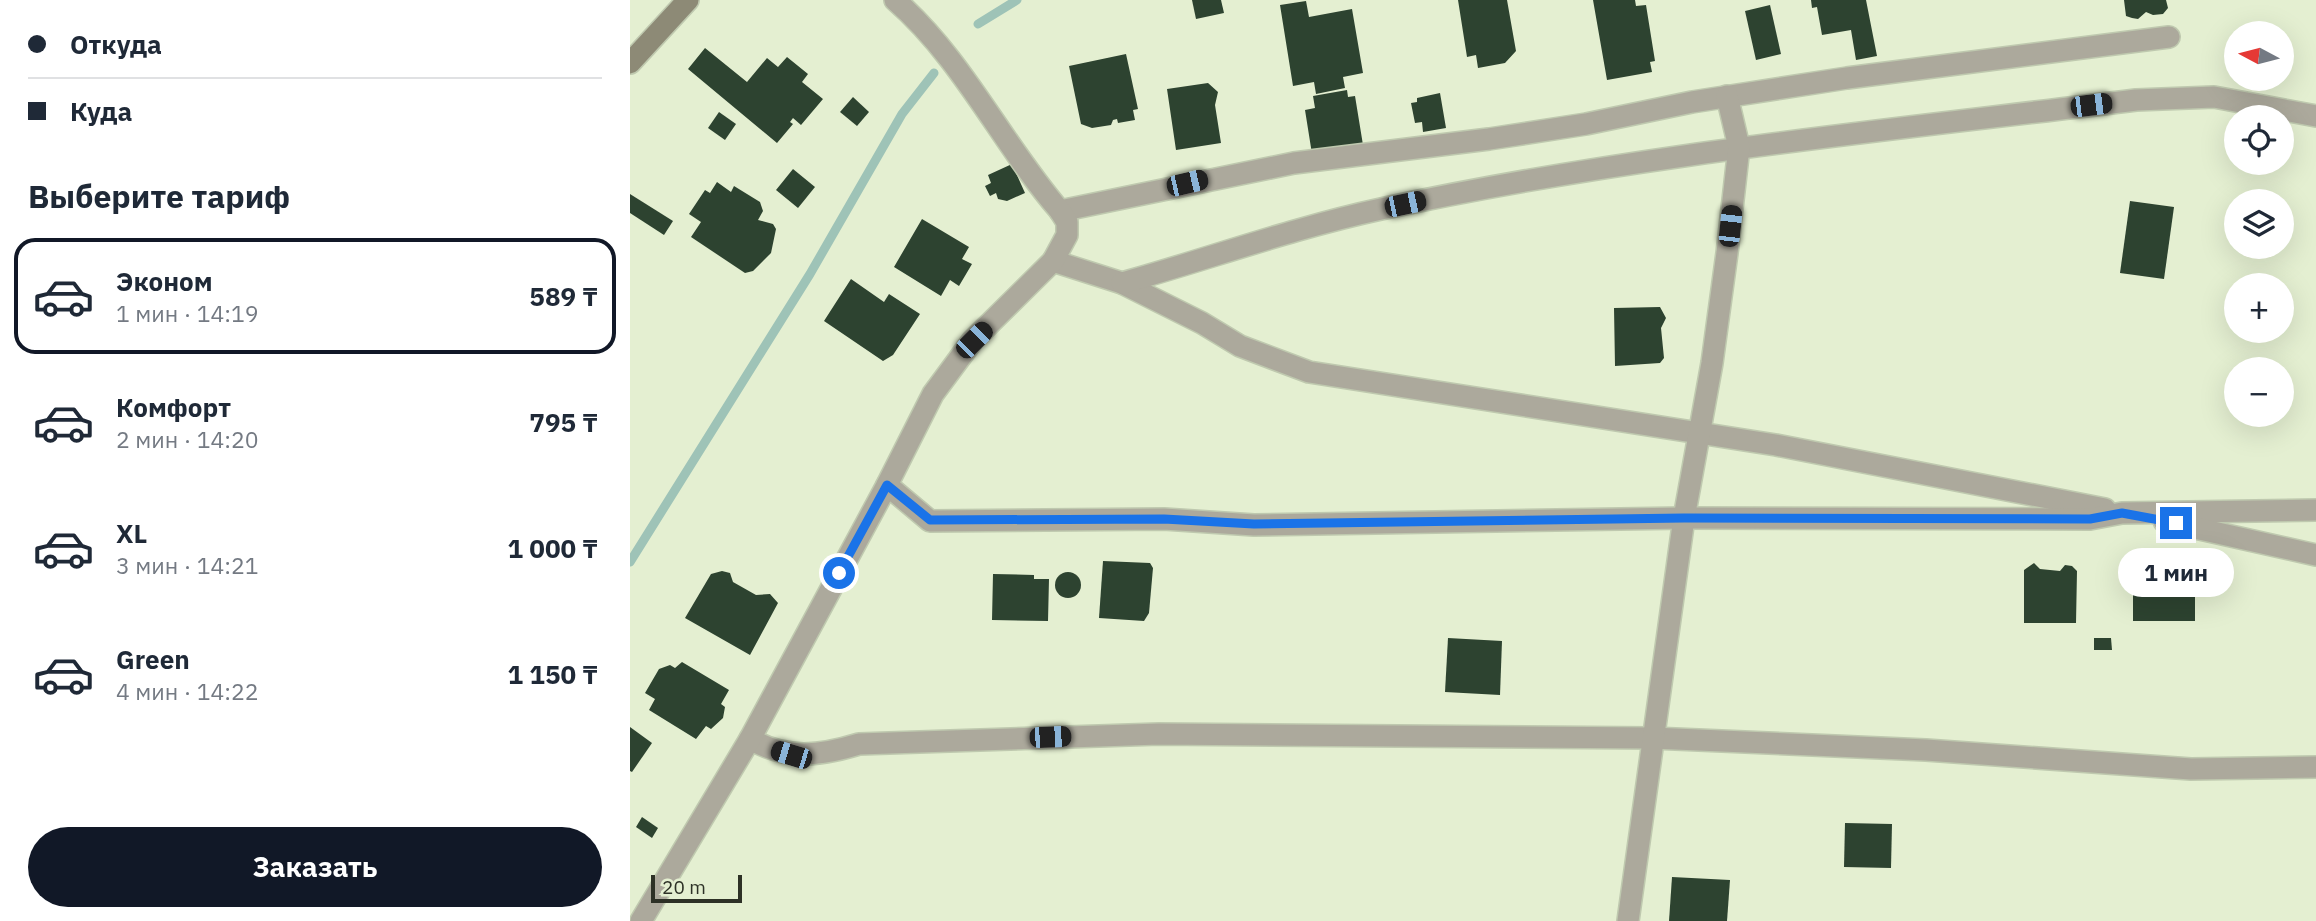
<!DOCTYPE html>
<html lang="ru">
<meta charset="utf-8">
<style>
body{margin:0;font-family:"IBM Plex Sans",sans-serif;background:#f2f2f3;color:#1f2937;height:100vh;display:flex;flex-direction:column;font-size:26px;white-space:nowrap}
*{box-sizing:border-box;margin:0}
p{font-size:23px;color:#747a83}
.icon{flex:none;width:38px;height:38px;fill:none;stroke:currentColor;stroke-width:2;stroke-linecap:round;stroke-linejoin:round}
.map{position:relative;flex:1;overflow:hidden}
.side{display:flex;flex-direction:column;background:#fff;width:630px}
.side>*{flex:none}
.banner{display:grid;align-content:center;height:154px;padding:0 28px;background:#fff}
.needle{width:46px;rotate:277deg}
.controls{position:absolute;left:1594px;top:21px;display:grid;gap:14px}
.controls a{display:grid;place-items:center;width:70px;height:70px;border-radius:50%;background:#fff;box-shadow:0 7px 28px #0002;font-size:35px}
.scale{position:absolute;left:21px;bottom:18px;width:91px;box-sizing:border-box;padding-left:7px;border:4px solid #2d3126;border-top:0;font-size:19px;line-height:24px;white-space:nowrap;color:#2d3126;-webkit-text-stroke:5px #e4efd1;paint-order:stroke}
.end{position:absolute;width:32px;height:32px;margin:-16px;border:9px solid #1a73e8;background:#fff;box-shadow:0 0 0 4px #fff}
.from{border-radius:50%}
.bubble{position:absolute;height:49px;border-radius:24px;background:#fff;box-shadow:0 7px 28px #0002;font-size:23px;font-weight:800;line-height:49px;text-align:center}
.car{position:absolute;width:21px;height:42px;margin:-21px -10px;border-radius:9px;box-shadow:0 0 5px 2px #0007;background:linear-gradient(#222 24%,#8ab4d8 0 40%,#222 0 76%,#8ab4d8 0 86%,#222 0)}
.banner b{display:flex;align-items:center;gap:24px;height:66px;font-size:26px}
.banner b+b{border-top:2px solid #e0e1e3}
.banner i{width:18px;height:18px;background:#1f2937}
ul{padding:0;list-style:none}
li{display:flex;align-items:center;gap:21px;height:116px;margin:0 14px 10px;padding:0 14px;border:4px solid transparent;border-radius:21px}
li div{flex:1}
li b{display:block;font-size:26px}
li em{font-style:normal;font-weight:800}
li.selected{border-color:#111827}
li>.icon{width:63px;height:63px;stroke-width:1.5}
h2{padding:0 28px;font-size:32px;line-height:84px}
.cta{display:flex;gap:14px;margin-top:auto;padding:14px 28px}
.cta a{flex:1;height:80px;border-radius:42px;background:#111827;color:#fff;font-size:28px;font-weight:800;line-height:80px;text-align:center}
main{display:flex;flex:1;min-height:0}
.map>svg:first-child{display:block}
</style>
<main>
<section class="side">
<div class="banner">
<b><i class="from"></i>Откуда</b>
<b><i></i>Куда</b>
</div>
<h2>Выберите тариф</h2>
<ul>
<li class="selected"><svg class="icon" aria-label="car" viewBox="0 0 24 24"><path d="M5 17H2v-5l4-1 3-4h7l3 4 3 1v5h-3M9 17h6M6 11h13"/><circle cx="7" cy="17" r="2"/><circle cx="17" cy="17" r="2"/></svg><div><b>Эконом</b><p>1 мин · 14:19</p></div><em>589 ₸</em></li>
<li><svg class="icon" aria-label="car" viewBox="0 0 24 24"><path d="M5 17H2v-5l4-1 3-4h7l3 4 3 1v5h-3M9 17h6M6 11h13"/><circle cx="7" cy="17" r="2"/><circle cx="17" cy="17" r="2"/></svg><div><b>Комфорт</b><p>2 мин · 14:20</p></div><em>795 ₸</em></li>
<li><svg class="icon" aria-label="car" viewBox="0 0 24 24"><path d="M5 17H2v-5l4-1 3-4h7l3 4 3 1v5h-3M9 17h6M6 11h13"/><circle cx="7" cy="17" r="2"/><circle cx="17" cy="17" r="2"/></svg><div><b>XL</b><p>3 мин · 14:21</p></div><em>1 000 ₸</em></li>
<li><svg class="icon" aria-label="car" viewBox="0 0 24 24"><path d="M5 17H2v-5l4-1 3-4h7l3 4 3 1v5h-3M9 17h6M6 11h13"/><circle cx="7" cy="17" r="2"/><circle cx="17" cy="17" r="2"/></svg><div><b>Green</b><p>4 мин · 14:22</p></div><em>1 150 ₸</em></li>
</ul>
<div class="cta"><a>Заказать</a></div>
</section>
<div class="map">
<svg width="1686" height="921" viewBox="0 0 1686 921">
<rect width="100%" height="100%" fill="#e4efd1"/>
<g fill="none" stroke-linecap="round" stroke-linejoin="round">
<g stroke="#9ec3b7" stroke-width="9">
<polyline points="348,24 387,0"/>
<polyline points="0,562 180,274 272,114 304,73"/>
</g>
</g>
<g fill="#2d4330">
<polygon points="562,0 591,0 594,13 566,19"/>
<polygon points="828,0 877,0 886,51 875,63 848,68 846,55 837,57"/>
<polygon points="963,0 1005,0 1006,6 1016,5 1025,61 1020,62 1022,72 977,80"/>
<polygon points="1181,0 1236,0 1247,56 1226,60 1221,30 1192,35 1187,7 1182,8"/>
<polygon points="1494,0 1536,0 1538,8 1533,14 1523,15 1516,12 1508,19 1502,18 1496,16"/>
<polygon points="676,1 679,17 722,9 733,73 713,77 715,88 686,94 684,82 663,86 650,5"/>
<polygon points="1140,5 1151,54 1126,60 1115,11"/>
<polygon points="75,48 117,82 137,58 148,67 157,57 178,74 172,82 193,99 171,125 163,118 160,122 163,124 147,143 58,69"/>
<polygon points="496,54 508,109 503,110 505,120 488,123 487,119 483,120 481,125 462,128 451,124 439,66"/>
<polygon points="578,83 588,92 585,105 591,143 546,150 537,89"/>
<polygon points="717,90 718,97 725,96 733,145 682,154 675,110 685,108 683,96"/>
<polygon points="810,93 816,128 793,132 792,122 785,123 781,103 787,102 787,98"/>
<polygon points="223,97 239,112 227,126 210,112"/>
<polygon points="89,112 106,124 95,140 78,128"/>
<polygon points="382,164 395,193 377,201 368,199 366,193 360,196 355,186 361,183 358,175"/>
<polygon points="163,169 185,187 168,208 146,190"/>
<polygon points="87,182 101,192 104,186 130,202 133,211 128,220 143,224 146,229 141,253 123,271 115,273 61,237 71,222 59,214 75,190 80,193"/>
<polygon points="0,194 43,221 34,235 0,213"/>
<polygon points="1500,201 1544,207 1534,279 1490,273"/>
<polygon points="292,219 339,247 332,259 342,264 329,286 320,280 311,296 264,267"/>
<polygon points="221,279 254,302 259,294 290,314 263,355 253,361 194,321"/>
<polygon points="1030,307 1036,318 1031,328 1034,358 1030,363 985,366 984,308"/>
<polygon points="473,561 520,563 523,568 519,613 514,621 469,618"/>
<polygon points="1404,563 1410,569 1430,571 1435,565 1442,566 1447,571 1446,623 1394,623 1394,570"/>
<rect x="1503" y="570" width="62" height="51"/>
<polygon points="92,571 100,573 103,582 126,595 140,594 148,603 120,655 55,618 81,574"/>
<circle cx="438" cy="585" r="13"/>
<polygon points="363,574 404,575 404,579 419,579 418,621 362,620"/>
<polygon points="818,638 872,641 870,695 815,692"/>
<polygon points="1464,638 1481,638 1482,650 1464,650"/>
<polygon points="52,662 99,690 91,704 95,707 93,718 81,729 76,726 66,739 19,710 25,699 15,693 29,669 40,665 45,668"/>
<polygon points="0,727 22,743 2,772 0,771"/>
<polygon points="12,817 28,828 22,838 6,827"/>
<polygon points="1215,823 1262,824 1261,868 1214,867"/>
<polygon points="1042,877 1100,880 1097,921 1039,921"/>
</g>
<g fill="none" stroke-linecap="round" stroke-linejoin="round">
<g stroke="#bfc9af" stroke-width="24">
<g id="street">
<polyline points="430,211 664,163 859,139 956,124 1062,102 1217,78 1539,37"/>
<polyline points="423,261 492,283 572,323 610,346 679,372 1146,445 1475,509"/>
<path d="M492,283C578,259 663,228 751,209C1000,155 1253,131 1506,100L1584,97L1686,116"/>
<polyline points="257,485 300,521 534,519 624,525 1054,518 1460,519 1492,513 1686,510"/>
<polyline points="1534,521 1686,555"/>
<path d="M120,739C156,760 190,756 229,744L529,734L1022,738L1296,750L1561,769L1686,767"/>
<path d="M11,921L120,739L257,485L303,394L343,340L423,261L437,235V222L430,211C372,144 333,59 265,0"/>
<polyline points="998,921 1054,518 1082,363 1097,253 1109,147 1097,96"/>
</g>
</g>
<g stroke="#bfc9af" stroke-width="24">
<polyline id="secondary" points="0,63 58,0"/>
</g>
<use href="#street" stroke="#aca99c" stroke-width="21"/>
<use href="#secondary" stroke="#8d8a76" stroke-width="21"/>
</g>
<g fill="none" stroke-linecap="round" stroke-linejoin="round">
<polyline stroke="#1a73e8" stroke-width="9" points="209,573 257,485 300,520 534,519 624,524 1054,518 1460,519 1492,513 1546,523"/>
</g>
</svg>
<div class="controls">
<a><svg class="needle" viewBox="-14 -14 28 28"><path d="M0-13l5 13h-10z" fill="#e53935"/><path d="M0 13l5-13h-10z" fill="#747a83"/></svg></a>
<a><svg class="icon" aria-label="locate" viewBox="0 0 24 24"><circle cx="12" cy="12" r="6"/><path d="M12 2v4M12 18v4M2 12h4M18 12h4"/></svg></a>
<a><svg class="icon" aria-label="layers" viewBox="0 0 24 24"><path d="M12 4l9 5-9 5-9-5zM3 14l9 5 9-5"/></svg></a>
<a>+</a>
<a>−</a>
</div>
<div class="scale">20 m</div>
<i class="end from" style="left:209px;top:573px"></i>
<i class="end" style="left:1546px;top:523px"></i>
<div class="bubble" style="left:1488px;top:548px;width:116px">1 мин</div>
<i class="car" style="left:1461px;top:105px;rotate:83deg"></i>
<i class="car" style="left:557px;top:183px;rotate:77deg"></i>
<i class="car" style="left:775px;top:204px;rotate:78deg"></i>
<i class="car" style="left:1100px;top:226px;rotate:6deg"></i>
<i class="car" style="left:344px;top:340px;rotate:45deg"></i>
<i class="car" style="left:420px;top:737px;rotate:88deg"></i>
<i class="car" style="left:161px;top:755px;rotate:287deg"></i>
</div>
</main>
